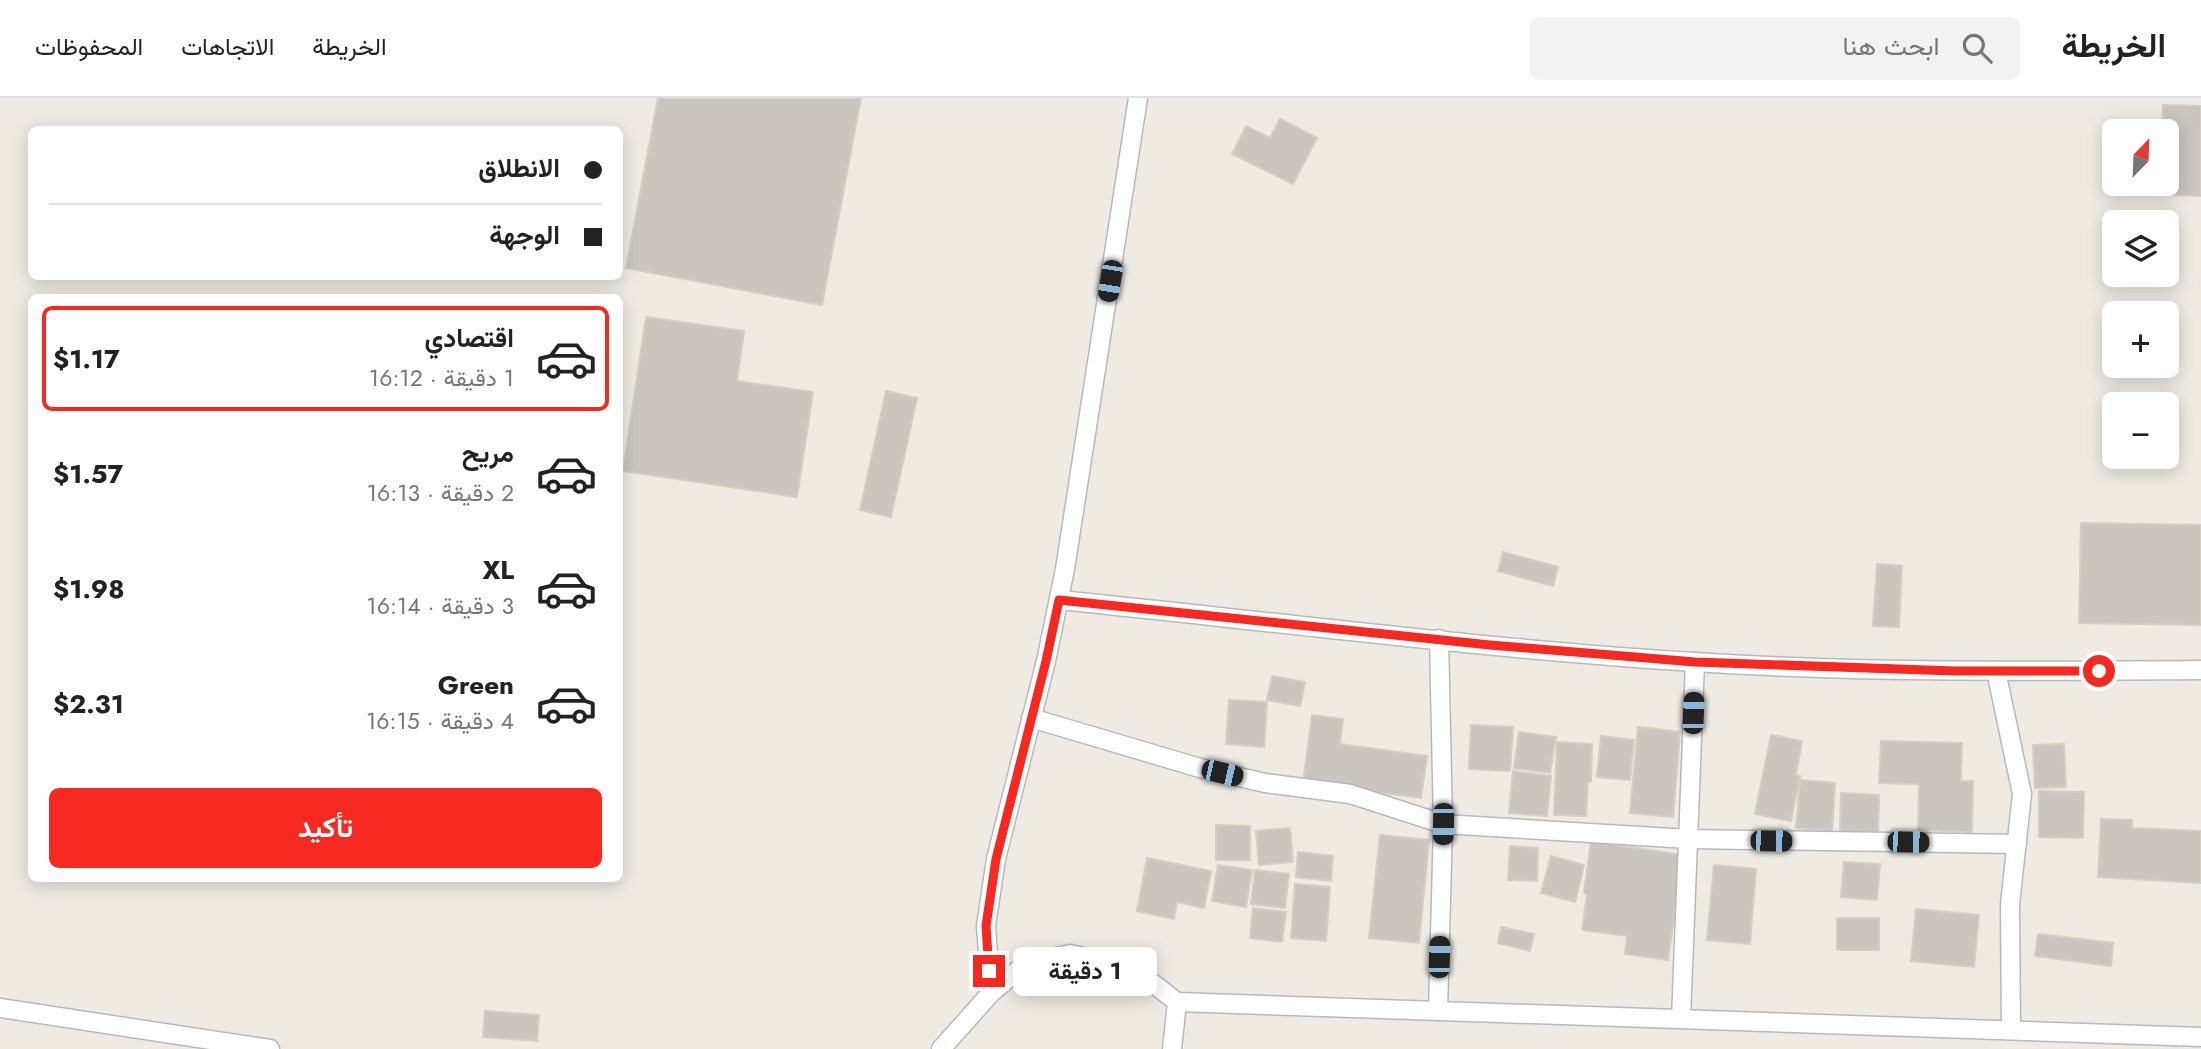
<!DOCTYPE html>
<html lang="ar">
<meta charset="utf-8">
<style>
body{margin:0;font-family:Jost,Vazirmatn,sans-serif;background:#f2f2f2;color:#222;direction:rtl;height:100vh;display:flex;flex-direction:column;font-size:26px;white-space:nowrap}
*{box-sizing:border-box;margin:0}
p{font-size:23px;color:#767676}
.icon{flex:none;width:38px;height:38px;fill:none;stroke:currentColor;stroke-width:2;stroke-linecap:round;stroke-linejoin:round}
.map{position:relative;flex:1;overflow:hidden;direction:ltr}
.drawer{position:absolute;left:28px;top:196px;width:595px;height:588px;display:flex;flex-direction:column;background:#fff;border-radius:10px;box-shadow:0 4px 18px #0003;direction:rtl}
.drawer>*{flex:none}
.top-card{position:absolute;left:28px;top:28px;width:595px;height:154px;border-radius:10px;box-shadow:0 4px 18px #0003;direction:rtl;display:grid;align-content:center;height:154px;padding:0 21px;background:#fff}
.needle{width:46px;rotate:23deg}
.controls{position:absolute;left:2102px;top:21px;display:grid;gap:14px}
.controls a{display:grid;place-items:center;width:77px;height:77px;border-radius:10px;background:#fff;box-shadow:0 4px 18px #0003;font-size:35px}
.end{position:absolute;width:32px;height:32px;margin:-16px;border:9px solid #f62820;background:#fff;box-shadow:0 0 0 4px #fff}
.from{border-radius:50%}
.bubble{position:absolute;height:49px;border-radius:10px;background:#fff;box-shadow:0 4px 18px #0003;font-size:23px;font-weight:700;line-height:49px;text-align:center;direction:rtl}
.car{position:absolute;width:21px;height:42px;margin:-21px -10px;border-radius:9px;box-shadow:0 0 5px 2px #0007;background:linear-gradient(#222 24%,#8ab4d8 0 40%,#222 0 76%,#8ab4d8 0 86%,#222 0)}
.top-card b{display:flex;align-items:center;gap:24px;height:66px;font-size:26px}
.top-card b+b{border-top:2px solid #e0e0e0}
.top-card i{width:18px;height:18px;background:#222}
ul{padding:12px 0 0;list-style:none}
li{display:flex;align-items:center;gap:21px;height:105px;margin:0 14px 10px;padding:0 7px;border:4px solid transparent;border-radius:10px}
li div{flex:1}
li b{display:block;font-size:26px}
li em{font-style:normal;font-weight:700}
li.on{border-color:#f62820}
li>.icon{width:63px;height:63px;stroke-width:1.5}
.action{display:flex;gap:14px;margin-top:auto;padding:14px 21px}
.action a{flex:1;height:80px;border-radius:10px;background:#f62820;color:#fff;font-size:28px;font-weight:700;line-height:80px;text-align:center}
header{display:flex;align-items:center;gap:42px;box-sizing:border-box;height:98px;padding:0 35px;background:#fff;border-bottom:2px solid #e0e0e0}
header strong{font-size:33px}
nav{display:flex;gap:38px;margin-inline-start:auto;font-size:24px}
.search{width:490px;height:63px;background:#f2f2f2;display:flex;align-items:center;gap:18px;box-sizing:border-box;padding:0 24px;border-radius:10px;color:#767676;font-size:26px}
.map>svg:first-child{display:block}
</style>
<header>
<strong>الخريطة</strong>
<div class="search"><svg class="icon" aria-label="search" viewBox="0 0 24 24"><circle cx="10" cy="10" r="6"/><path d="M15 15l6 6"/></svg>ابحث هنا</div>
<nav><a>الخريطة</a><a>الاتجاهات</a><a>المحفوظات</a></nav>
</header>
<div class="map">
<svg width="2201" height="951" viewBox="0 0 2201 951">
<rect width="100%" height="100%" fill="#efebe2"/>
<g fill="#cac6bf" stroke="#d4cdc0" stroke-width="2">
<polygon points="658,0 861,0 822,207 626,170"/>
<polygon points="2163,7 2201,8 2201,98 2160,96 2160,86 2166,86 2166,33 2162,33"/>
<polygon points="1280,21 1317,40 1293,86 1232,56 1246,28 1270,40"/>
<polygon points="646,219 744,233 737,283 813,294 797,399 623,373"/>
<polygon points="886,293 917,300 891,419 860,412"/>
<polygon points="2081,425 2201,427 2201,527 2079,525"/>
<polygon points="1503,454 1558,469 1553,488 1498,473"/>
<polygon points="1877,466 1902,468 1899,529 1873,528"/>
<polygon points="1272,578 1305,584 1300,608 1267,602"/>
<polygon points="1229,602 1267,604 1264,649 1226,646"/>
<polygon points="1312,617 1343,621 1340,646 1427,658 1421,700 1303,685"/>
<polygon points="1471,627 1513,629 1510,673 1469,671"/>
<polygon points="1638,629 1680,634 1673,719 1630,715"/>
<polygon points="1519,634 1556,639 1550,675 1514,670"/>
<polygon points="1771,637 1802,643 1796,677 1800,678 1791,723 1755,716"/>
<polygon points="1601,638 1634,642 1630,682 1597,679"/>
<polygon points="1881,643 1962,645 1961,683 1973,683 1972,734 1918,732 1919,686 1879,685"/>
<polygon points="1557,644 1592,646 1591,684 1588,684 1586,718 1554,717"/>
<polygon points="2064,646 2066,689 2035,690 2033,647"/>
<polygon points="1513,673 1551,678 1547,718 1509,715"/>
<polygon points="1800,682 1835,685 1832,733 1796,730"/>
<polygon points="2039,693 2084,694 2083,740 2039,739"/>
<polygon points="1841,695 1879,697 1878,734 1840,733"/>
<polygon points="2101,721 2132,722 2132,730 2201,733 2201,785 2098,779"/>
<polygon points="1216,727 1250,728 1250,762 1216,762"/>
<polygon points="1290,730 1293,764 1259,767 1256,733"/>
<polygon points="1380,737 1429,742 1419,845 1369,840"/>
<polygon points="1591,743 1683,757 1668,862 1625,856 1627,838 1582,832 1587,796 1584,795"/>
<polygon points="1510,748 1538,750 1537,783 1508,782"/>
<polygon points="1298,754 1333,758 1331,783 1296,779"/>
<polygon points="1551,758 1584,767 1575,804 1541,795"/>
<polygon points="1147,760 1211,773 1204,810 1177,804 1174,821 1137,813"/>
<polygon points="1844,764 1880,766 1877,802 1841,799"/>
<polygon points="1218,767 1252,772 1246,809 1212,803"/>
<polygon points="1714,767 1756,771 1750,846 1707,842"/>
<polygon points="1255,772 1289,776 1285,810 1251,806"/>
<polygon points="1295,786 1330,789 1326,843 1291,840"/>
<polygon points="1253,810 1286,814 1282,844 1250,840"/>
<polygon points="1916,811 1979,817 1974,869 1911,863"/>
<rect x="1837" y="820" width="42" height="32"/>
<polygon points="1501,829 1534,836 1530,853 1498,845"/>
<polygon points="2038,836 2113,845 2111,868 2035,858"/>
<polygon points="485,913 539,917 537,943 483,939"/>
</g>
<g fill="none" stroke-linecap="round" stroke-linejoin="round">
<g stroke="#b5b9be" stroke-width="21">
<g id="service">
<path d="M1059,502C1271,523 1483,551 1695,564C1863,575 2032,573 2201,572"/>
<polyline points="1996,573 2022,696 2010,806 2011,932"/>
<polyline points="1031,620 1200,670 1265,685 1350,696 1443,726 1689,741 2017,746"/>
<polyline points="991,895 986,828 996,761 1046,563 1065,471 1138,0"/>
<polyline points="0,910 270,951"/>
<polyline points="1438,913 1443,726 1439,541"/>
<polyline points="1681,921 1695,564"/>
<polyline points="941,951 991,895 1025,866 1070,856 1133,870 1177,904 2201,939"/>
<polyline points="1172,951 1177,904"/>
</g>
</g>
<use href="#service" stroke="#fff" stroke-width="18"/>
</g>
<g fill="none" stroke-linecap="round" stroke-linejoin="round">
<polyline stroke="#f62820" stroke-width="9" points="989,873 986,828 996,761 1046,563 1059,502 1490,547 1695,564 1955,573 2099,573"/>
</g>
</svg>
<div class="controls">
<a><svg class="needle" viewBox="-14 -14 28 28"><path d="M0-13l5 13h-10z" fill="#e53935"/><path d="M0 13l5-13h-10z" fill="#767676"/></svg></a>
<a><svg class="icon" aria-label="layers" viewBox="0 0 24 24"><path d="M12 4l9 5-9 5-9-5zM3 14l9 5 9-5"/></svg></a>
<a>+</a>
<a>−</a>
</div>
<i class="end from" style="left:2099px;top:573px"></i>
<i class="end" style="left:989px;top:873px"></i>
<div class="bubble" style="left:1013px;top:849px;width:144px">1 دقيقة</div>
<i class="car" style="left:1110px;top:183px;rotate:189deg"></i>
<i class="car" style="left:1693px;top:615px;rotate:2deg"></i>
<i class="car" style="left:1222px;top:675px;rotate:103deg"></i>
<i class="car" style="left:1443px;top:726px;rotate:181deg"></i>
<i class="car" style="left:1771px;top:743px;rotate:91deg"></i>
<i class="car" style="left:1908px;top:744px;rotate:91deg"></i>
<i class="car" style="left:1439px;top:859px;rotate:2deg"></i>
<div class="top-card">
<b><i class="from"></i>الانطلاق</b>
<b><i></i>الوجهة</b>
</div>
<section class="drawer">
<ul>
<li class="on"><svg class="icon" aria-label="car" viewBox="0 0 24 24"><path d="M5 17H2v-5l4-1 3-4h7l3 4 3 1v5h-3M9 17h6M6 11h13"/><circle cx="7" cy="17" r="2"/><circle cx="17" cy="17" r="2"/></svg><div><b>اقتصادي</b><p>1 دقيقة · 16:12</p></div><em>$1.17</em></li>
<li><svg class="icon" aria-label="car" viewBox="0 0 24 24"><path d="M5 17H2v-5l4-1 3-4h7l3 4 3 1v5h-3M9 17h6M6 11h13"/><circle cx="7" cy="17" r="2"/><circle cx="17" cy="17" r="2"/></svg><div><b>مريح</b><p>2 دقيقة · 16:13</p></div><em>$1.57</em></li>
<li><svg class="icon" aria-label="car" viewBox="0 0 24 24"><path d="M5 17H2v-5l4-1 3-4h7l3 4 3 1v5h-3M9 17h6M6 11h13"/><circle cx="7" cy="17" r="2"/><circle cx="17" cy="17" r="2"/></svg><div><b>XL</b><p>3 دقيقة · 16:14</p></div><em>$1.98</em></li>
<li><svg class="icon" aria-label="car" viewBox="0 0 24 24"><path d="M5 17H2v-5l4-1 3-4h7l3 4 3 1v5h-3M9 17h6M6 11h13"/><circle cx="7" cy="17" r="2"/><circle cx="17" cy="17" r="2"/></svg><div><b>Green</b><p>4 دقيقة · 16:15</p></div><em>$2.31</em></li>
</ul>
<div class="action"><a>تأكيد</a></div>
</section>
</div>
